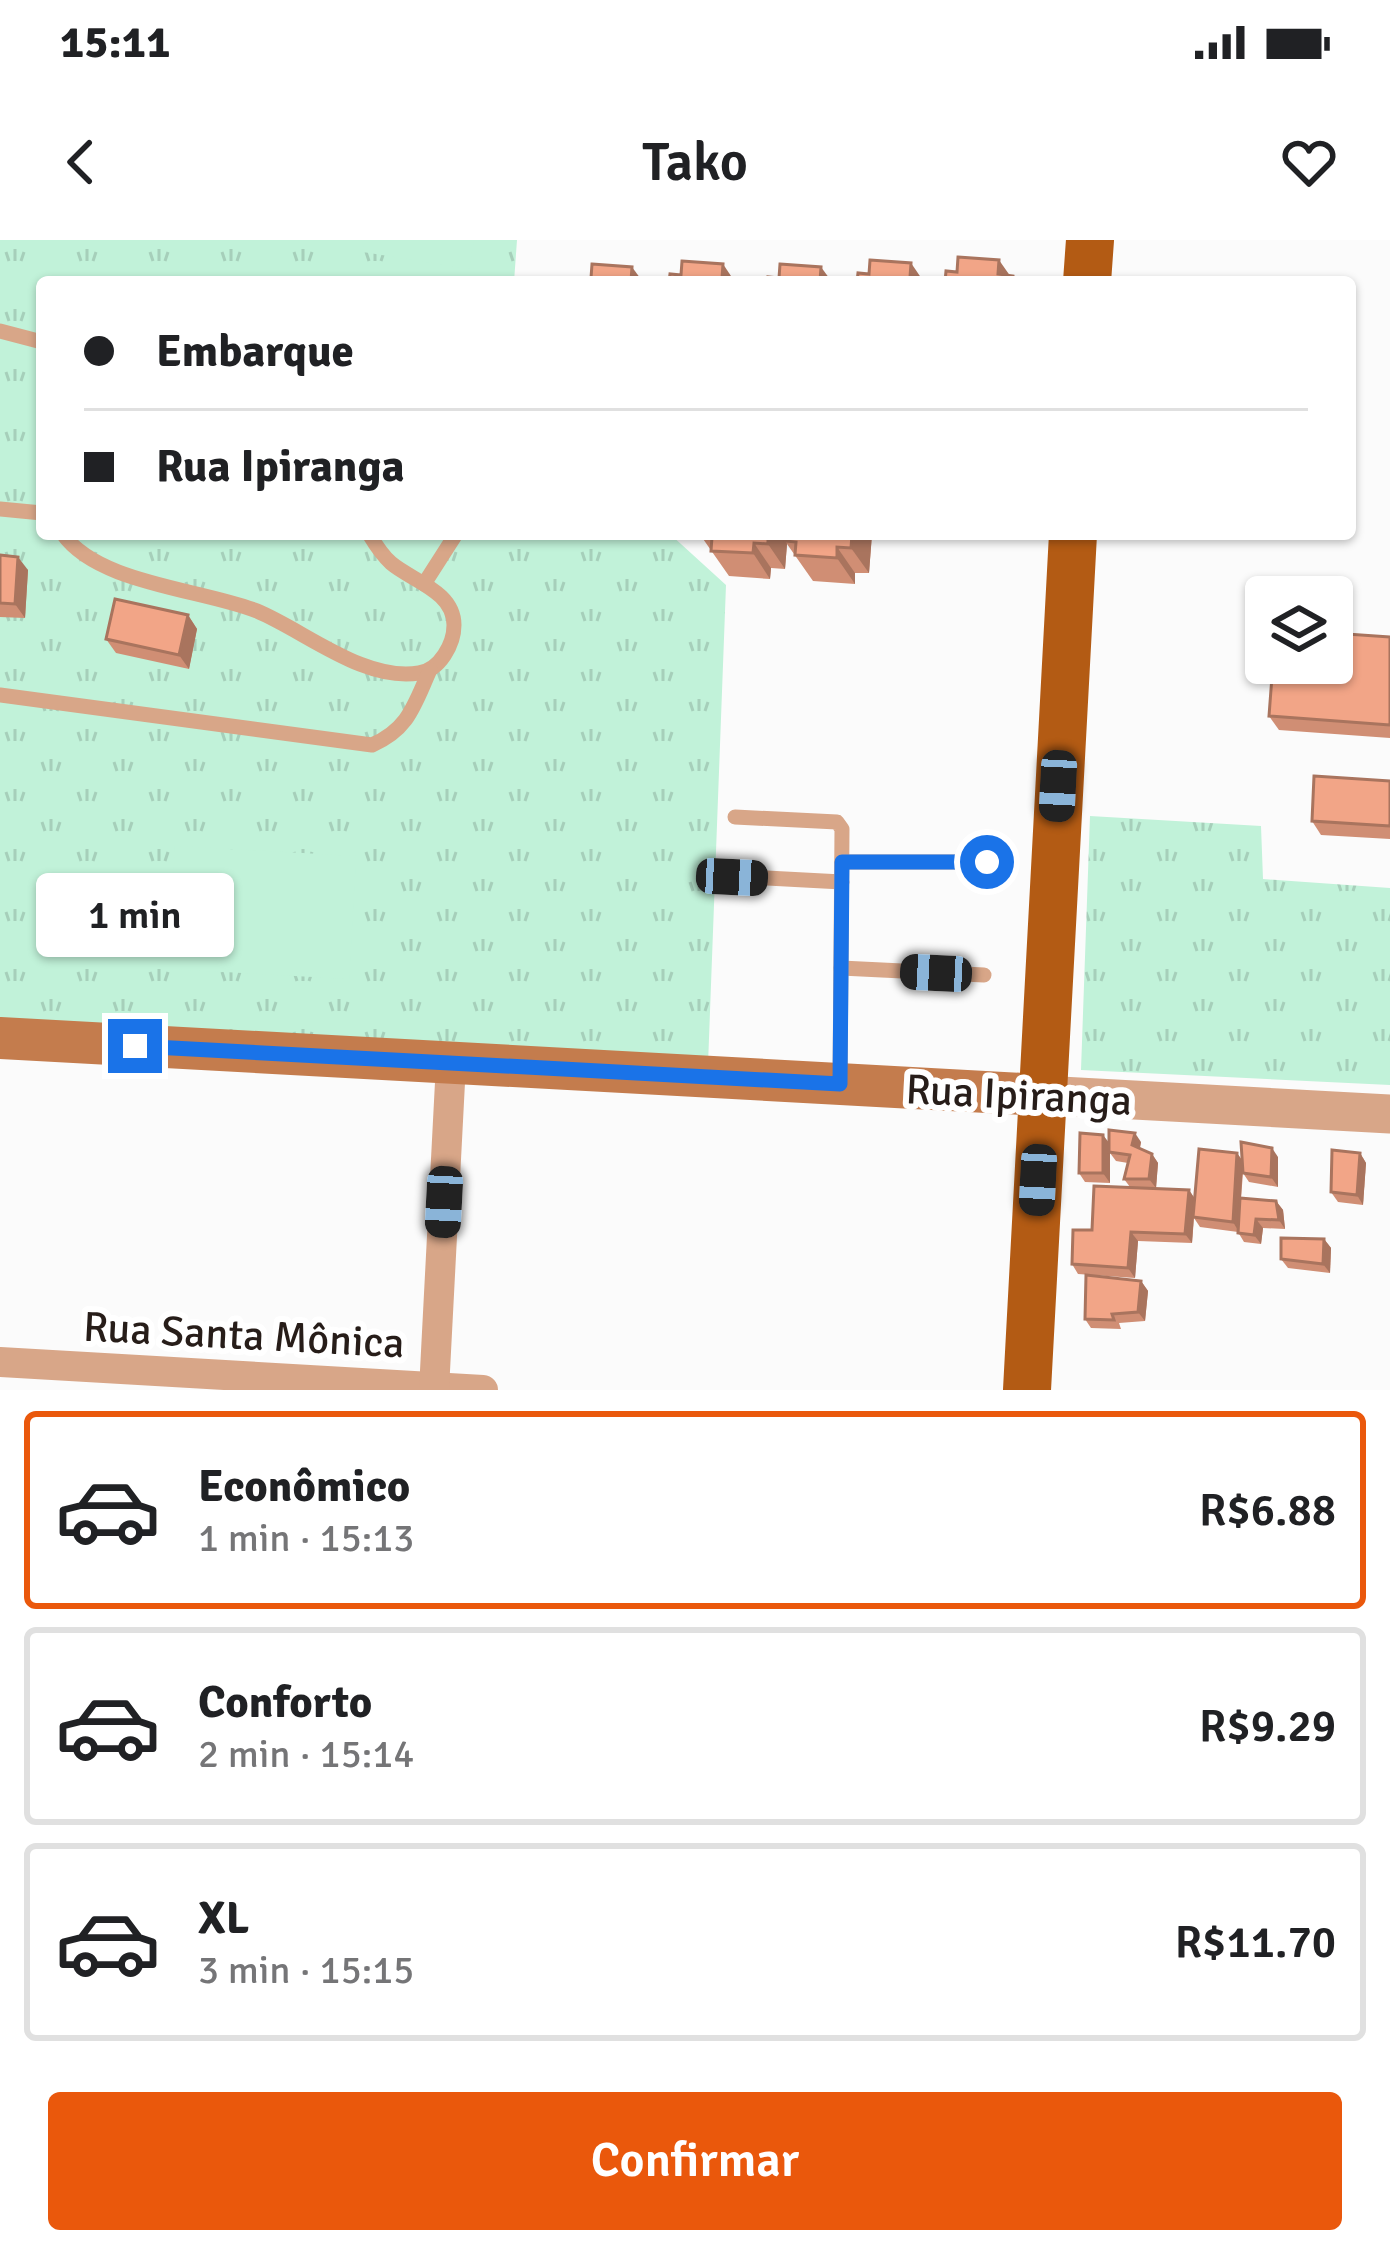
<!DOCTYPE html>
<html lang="pt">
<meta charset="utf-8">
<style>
body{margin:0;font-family:Signika,sans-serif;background:#f2f2f2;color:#202124;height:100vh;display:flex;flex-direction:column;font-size:45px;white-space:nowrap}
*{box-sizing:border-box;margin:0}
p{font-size:39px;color:#757577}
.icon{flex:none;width:66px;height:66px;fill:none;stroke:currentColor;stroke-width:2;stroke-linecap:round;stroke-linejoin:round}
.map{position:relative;height:1150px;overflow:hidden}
.side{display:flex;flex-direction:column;background:#fff;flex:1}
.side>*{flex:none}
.hud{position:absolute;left:36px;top:36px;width:1320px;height:264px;border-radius:12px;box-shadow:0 3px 9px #0004;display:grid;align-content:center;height:264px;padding:0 48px;background:#fff}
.buttons{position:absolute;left:1245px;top:336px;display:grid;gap:24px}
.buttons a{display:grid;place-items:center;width:108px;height:108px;border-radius:12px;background:#fff;box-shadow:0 3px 9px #0004;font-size:60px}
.end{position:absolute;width:54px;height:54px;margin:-27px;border:15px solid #1a73e8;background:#fff;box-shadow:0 0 0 6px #fff}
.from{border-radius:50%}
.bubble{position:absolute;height:84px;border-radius:12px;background:#fff;box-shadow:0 3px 9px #0004;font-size:39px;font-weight:600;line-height:84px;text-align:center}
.car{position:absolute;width:36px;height:72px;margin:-36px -18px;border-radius:15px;box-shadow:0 0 9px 3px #0007;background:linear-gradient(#222 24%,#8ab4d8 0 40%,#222 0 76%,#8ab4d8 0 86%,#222 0)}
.hud b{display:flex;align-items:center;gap:42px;height:114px;font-size:45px}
.hud b+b{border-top:3px solid #e0e0e0}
.hud i{width:30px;height:30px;background:#202124}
ul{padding:21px 0 0;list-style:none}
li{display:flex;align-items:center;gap:36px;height:198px;margin:0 24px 18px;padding:0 24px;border:6px solid #e0e0e0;border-radius:12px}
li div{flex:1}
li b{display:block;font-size:45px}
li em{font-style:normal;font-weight:600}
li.selected{border-color:#ea580c}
li>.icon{width:108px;height:108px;stroke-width:1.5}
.button{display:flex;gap:24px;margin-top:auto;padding:24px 48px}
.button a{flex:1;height:138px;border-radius:12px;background:#ea580c;color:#fff;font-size:48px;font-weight:600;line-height:138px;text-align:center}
.status{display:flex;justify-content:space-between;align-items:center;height:84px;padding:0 60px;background:#fff;direction:ltr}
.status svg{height:33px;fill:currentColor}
header{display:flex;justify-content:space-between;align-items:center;height:156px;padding:0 48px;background:#fff;font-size:54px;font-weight:600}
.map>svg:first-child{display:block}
</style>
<div class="status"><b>15:11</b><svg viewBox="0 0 49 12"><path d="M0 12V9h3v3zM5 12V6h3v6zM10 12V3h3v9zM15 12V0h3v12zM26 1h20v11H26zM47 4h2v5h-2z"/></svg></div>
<header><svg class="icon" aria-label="back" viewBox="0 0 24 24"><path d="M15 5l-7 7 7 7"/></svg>Tako<svg class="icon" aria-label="heart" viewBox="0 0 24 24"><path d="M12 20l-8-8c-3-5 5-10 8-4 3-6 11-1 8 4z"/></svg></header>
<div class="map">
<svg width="1390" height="1150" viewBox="0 0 1390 1150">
<defs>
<pattern id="grass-tufts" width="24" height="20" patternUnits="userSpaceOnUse" patternTransform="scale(3)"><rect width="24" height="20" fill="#c1f2d9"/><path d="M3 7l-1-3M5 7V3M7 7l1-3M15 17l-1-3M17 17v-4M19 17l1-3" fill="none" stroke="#a6cfba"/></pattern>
</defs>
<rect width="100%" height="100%" fill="#fbfbfb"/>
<g fill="url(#grass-tufts)">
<polygon points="0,0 517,0 514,42 42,42 42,294 670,294 726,345 708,825 0,783"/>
<polygon points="1090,576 1261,586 1263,639 1390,648 1390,845 1081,830"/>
</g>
<g fill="#c1f2d9">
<polygon points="365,0 474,0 469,29 363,12"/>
<polygon points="175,606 356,616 349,739 169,729"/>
</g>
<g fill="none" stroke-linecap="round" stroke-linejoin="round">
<g stroke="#d8a688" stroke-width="15">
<polyline points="0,91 42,102"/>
<polyline points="0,269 42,273"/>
<path d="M63,294C98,344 202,349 257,371C305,391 364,442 419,433C440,430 454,404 454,385C454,351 412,341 391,323C382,315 375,304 369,294"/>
<polyline points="424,344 456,294"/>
<path d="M0,455L372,505C409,489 414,465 430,430"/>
<polyline points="735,577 837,582 842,589 840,842"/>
<polyline points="842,622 987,622"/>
<polyline points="732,636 842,642"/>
<polyline points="841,728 984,735"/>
</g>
<g stroke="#d8a688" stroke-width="30">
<polyline points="0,1122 483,1150"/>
<polyline points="434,1150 451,823"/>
</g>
<polyline stroke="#d8a688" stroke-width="39" points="1042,855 1390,874"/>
<polyline stroke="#c47c4d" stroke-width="42" points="0,798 1042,855"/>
<g stroke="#b35b14" stroke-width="48">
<polyline points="1087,42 1090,0"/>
<polyline points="1027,1150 1073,294"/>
</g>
</g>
<g fill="#d08e74">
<polygon points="872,294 869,333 855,333 855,344 813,341 787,304 785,329 771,328 770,339 729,336 701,296"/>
<polygon points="0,315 28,330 25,378 0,377"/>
<polygon points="188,375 197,389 189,429 116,413 106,399"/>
<polygon points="1390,397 1390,498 1279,490 1269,476"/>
<polygon points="1390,541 1390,599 1321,595 1312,581"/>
<polygon points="1103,895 1109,904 1141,902 1140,909 1152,914 1158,923 1156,948 1189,950 1195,959 1237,913 1242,920 1278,917 1278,947 1249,942 1243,933 1241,958 1276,961 1283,970 1285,989 1263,988 1261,1004 1244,1002 1238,992 1200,987 1194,978 1192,1003 1138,1001 1135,1038 1078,1034 1072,1024 1092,990 1130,947 1124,939 1128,923 1116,921 1110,913 1110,943 1085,942 1079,933"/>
<polygon points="1360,913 1366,923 1363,965 1338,962 1331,952"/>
<polygon points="1324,999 1331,1008 1330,1033 1288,1028 1281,1019"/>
<polygon points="1141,1041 1148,1051 1145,1081 1119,1083 1121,1089 1091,1088 1085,1079"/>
</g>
<g fill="#a9745e">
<polygon points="999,20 1013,40 1013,36 1017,42 1004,42 998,34"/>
<polygon points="911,23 924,42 910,37"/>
<polygon points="723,24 735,42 722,38"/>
<polygon points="632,27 643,42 632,42"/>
<polygon points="821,27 832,42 821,42"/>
<polygon points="768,294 788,294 785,301 787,304 785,329 768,304"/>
<polygon points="852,294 872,294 869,333 851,308"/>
<polygon points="754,303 771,328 770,339 753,313"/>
<polygon points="837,307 855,333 855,344 837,318"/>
<polygon points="18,317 28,330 25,378 15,364"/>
<polygon points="188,375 197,389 189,429 179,415"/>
<polygon points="1135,893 1141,902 1138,915 1132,905"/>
<polygon points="1103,895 1110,904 1110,943 1103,933"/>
<polygon points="1272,908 1278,917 1278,947 1271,937"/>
<polygon points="1237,913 1243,922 1239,992 1233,982"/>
<polygon points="1360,913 1366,923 1363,965 1357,955"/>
<polygon points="1152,914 1158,923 1156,948 1149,939"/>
<polygon points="1189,950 1195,959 1192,1003 1185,994"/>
<polygon points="1276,961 1283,970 1285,989 1279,980"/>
<polygon points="1256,979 1263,988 1261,1004 1254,995"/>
<polygon points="1131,992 1138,1001 1135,1038 1128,1028"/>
<polygon points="1324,999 1331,1008 1330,1033 1323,1024"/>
<polygon points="1141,1041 1148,1051 1145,1081 1138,1072"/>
</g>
<g fill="#f2a587" stroke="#a9745e" stroke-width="3">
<polygon points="958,17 999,20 998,34 1013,36 1013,42 945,42 946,31 957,32"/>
<polygon points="870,20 911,23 910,37 925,38 925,42 857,42 858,33 869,34"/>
<polygon points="682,21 723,24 722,38 736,39 736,42 669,42 670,34 681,35"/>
<polygon points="592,24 632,27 631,41 644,42 579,42 580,38 591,38"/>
<polygon points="780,24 821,27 820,41 835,42 768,42 768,37 779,38"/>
<polygon points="701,294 768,294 768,304 754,303 753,313 711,311 712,297 701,296"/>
<polygon points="786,294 852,294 851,308 837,307 837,318 795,315 796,302 785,301"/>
<polygon points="0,315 18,317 15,364 0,363"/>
<polygon points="115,359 188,375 179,415 106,399"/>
<polygon points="1332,393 1390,397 1390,485 1269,476 1273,423 1332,423"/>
<polygon points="1314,536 1390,541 1390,586 1312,581"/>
<polygon points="1109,890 1135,893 1132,905 1152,914 1149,939 1124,939 1130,915 1109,912"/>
<polygon points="1080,893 1103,895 1103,933 1079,933"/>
<polygon points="1241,902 1272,908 1271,937 1243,933"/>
<polygon points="1199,909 1237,913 1233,982 1193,977"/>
<polygon points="1332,910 1360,913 1357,955 1331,952"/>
<polygon points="1094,946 1189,950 1185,994 1131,992 1128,1028 1072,1024 1073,990 1092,990"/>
<polygon points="1240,958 1276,961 1279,980 1256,979 1254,995 1238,993"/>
<polygon points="1281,998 1324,999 1323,1024 1281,1019"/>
<polygon points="1086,1035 1141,1041 1138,1072 1112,1074 1114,1080 1085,1079"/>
</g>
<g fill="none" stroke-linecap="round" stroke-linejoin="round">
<polyline stroke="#1a73e8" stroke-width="15" points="135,806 840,844 842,622 987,622"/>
</g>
<g text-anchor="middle" stroke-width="12" stroke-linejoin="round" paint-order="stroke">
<g font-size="42" fill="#271d19" stroke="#fff">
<text transform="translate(1019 854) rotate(3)" y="15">Rua Ipiranga</text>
<text transform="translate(244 1094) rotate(3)" y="15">Rua Santa Mônica</text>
</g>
</g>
</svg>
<div class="buttons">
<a><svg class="icon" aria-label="layers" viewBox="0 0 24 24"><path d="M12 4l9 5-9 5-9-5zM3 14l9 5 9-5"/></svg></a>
</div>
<i class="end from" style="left:987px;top:622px"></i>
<i class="end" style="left:135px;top:806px"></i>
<div class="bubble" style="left:36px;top:633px;width:198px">1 min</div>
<i class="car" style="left:1058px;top:546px;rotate:183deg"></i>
<i class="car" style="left:732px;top:637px;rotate:93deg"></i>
<i class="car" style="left:936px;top:733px;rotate:273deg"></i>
<i class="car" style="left:1038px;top:940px;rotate:183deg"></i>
<i class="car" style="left:444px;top:962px;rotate:183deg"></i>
<div class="hud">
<b><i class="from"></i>Embarque</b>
<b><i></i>Rua Ipiranga</b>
</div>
</div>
<section class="side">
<ul>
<li class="selected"><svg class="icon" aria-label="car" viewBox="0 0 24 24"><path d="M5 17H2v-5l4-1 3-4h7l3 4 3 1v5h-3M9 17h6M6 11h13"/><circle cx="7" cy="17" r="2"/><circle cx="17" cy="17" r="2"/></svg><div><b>Econômico</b><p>1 min · 15:13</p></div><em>R$6.88</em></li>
<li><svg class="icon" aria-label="car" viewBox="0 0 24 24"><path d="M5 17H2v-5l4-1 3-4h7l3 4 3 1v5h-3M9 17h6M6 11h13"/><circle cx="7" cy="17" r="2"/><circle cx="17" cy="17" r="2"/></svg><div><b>Conforto</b><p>2 min · 15:14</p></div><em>R$9.29</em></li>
<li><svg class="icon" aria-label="car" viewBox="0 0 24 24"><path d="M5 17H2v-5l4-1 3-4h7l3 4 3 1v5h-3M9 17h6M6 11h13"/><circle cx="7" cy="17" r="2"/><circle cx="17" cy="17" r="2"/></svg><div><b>XL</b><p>3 min · 15:15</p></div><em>R$11.70</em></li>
</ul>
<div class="button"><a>Confirmar</a></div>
</section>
